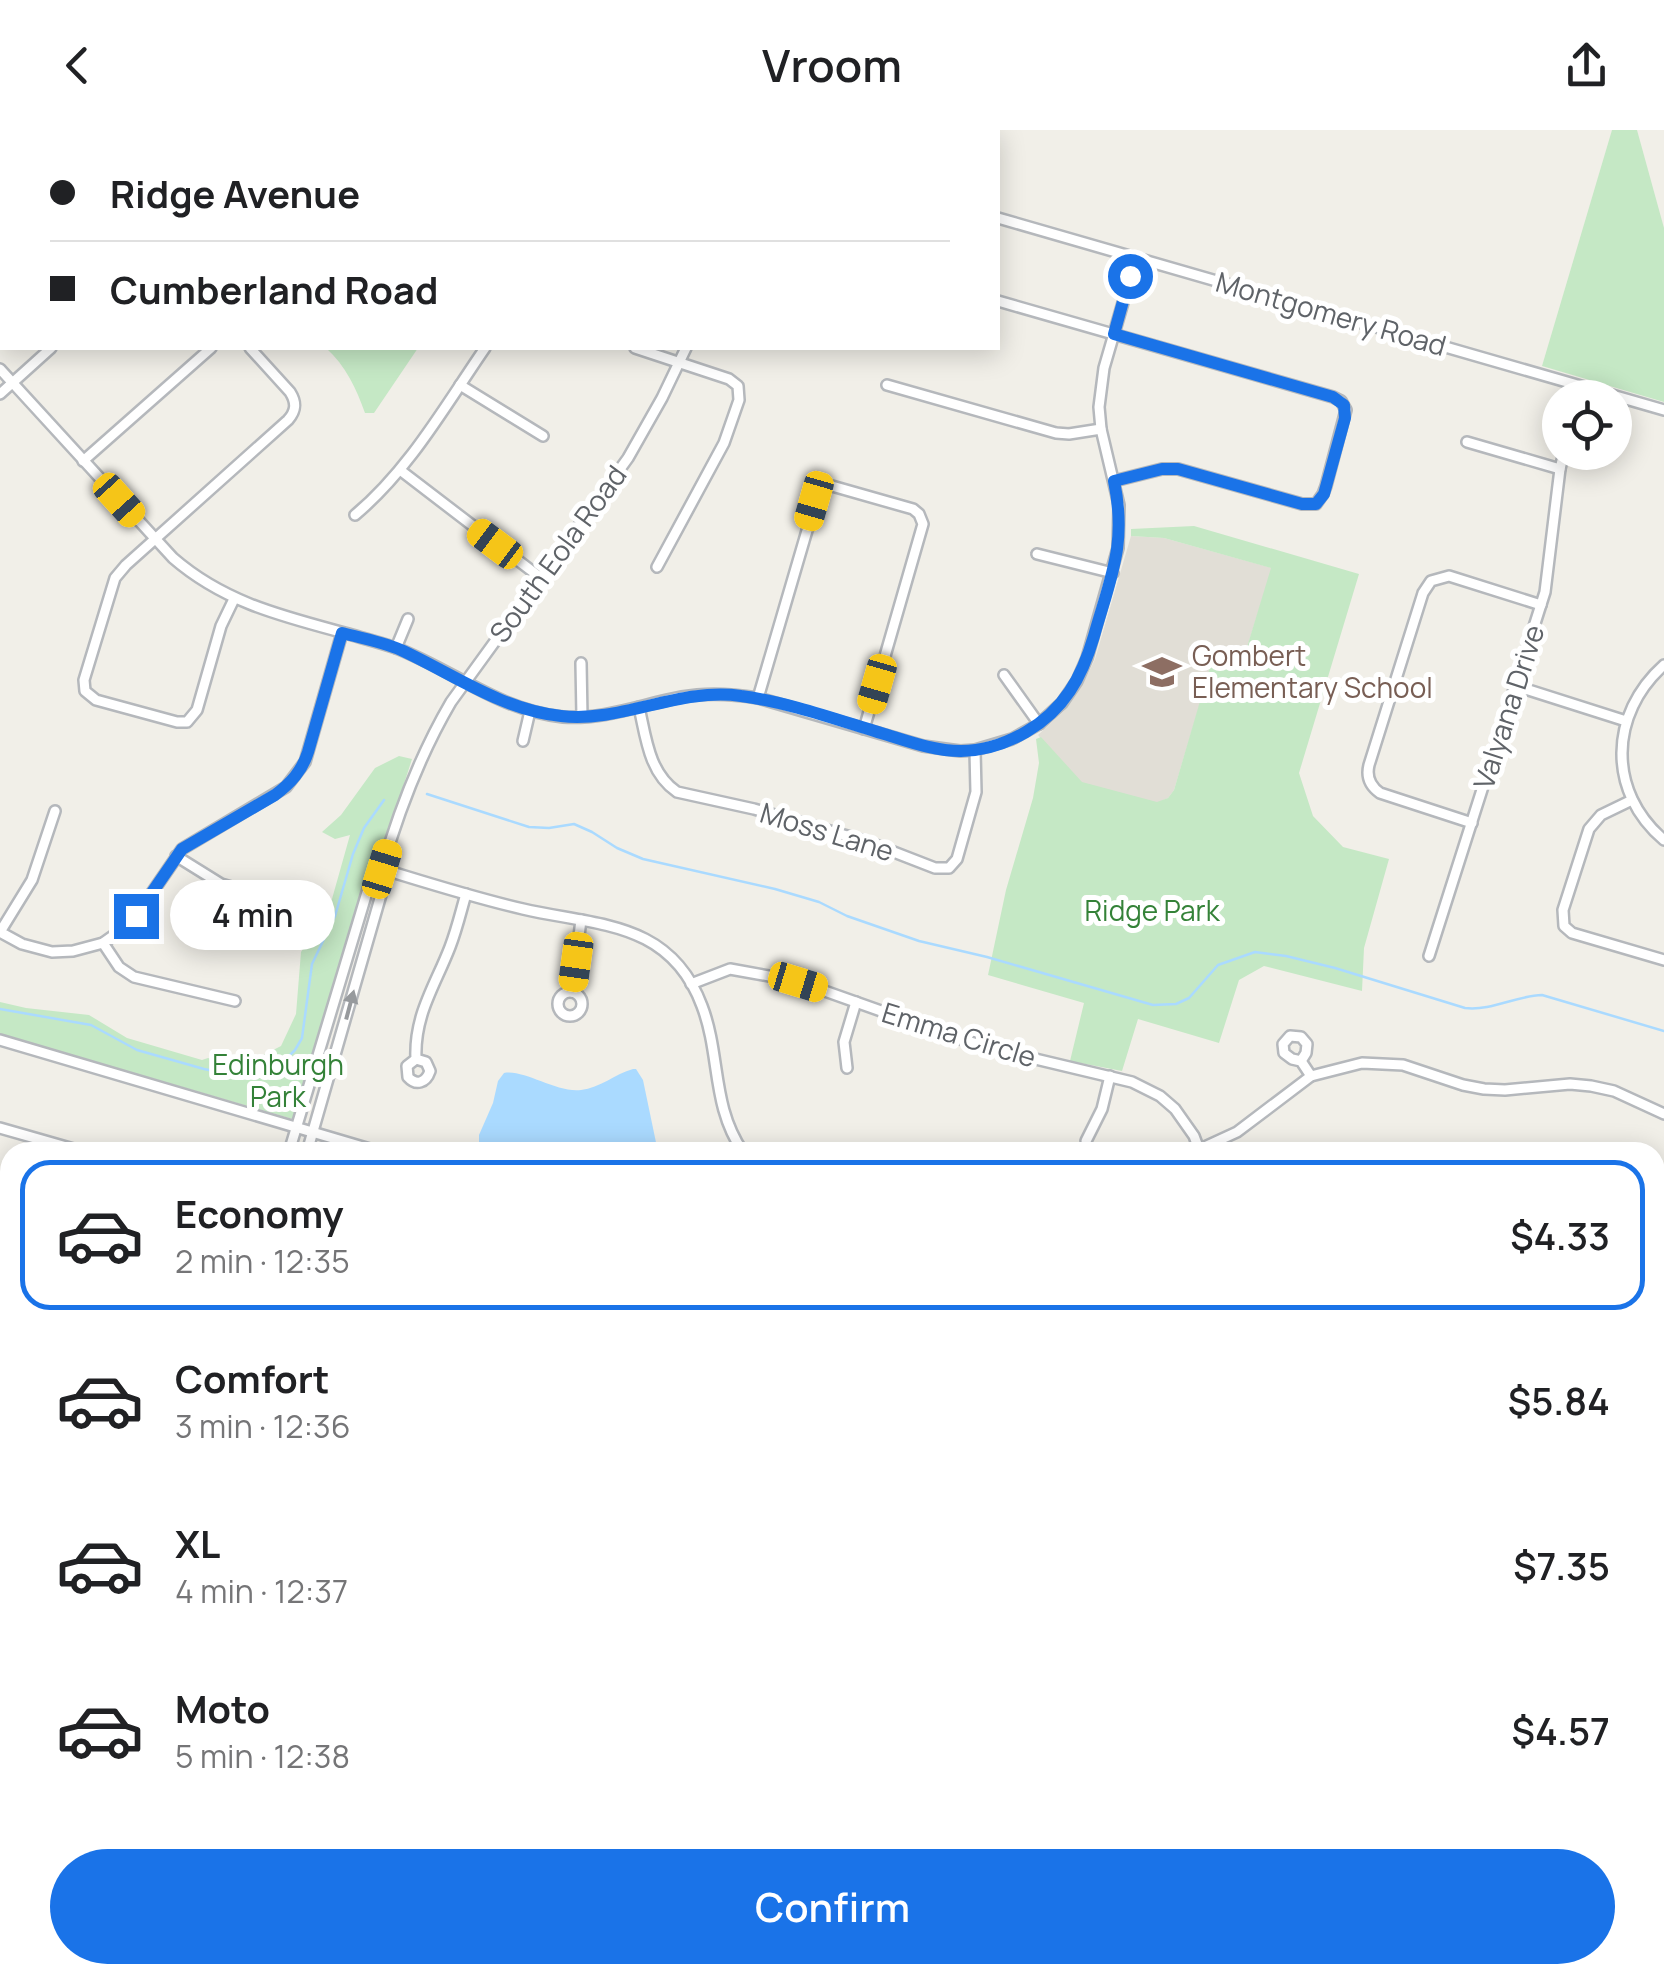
<!DOCTYPE html>
<meta charset="utf-8">
<style>
body{margin:0;font-family:Manrope,sans-serif;background:#f2f2f2;color:#202124;height:100vh;display:flex;flex-direction:column;font-size:38px;white-space:nowrap}
*{box-sizing:border-box;margin:0}
p{font-size:32px;color:#757577}
.icon{flex:none;width:55px;height:55px;fill:none;stroke:currentColor;stroke-width:2;stroke-linecap:round;stroke-linejoin:round}
.map{position:relative;flex:1;overflow:hidden}
.sheet{position:absolute;left:0px;top:1012px;width:1665px;height:842px;display:flex;flex-direction:column;background:#fff;border-radius:30px 30px 0 0;box-shadow:0 5px 25px #0003}
.sheet>*{flex:none}
.banner{position:absolute;left:0px;top:0px;width:1000px;height:220px;box-shadow:0 5px 25px #0003;display:grid;align-content:center;height:220px;padding:0 50px;background:#fff}
.controls{position:absolute;left:1542px;top:250px;display:grid;gap:20px}
.controls a{display:grid;place-items:center;width:90px;height:90px;border-radius:50%;background:#fff;box-shadow:0 5px 25px #0003;font-size:50px}
.end{position:absolute;width:45px;height:45px;margin:-22px;border:12px solid #1a73e8;background:#fff;box-shadow:0 0 0 5px #fff}
.from{border-radius:50%}
.bubble{position:absolute;height:70px;border-radius:35px;background:#fff;box-shadow:0 5px 25px #0003;font-size:32px;font-weight:600;line-height:70px;text-align:center}
.car{position:absolute;width:30px;height:60px;margin:-30px -15px;border-radius:12px;box-shadow:0 0 8px 2px #0007;background:linear-gradient(#f5c518 24%,#345 0 40%,#f5c518 0 76%,#345 0 86%,#f5c518 0)}
.banner b{display:flex;align-items:center;gap:35px;height:95px;font-size:38px}
.banner b+b{border-top:2px solid #e0e0e0}
.banner i{width:25px;height:25px;background:#202124}
ul{padding:18px 0 0;list-style:none}
li{display:flex;align-items:center;gap:30px;height:150px;margin:0 20px 15px;padding:0 30px;border:5px solid transparent;border-radius:30px}
li div{flex:1}
li b{display:block;font-size:38px}
li em{font-style:normal;font-weight:600}
li.selected{border-color:#1a73e8}
li>.icon{width:90px;height:90px;stroke-width:1.5}
.action{display:flex;gap:20px;margin-top:auto;padding:20px 50px}
.action a{flex:1;height:115px;border-radius:60px;background:#1a73e8;color:#fff;font-size:40px;font-weight:600;line-height:115px;text-align:center}
header{display:flex;justify-content:space-between;align-items:center;height:130px;padding:0 50px;background:#fff;font-size:45px;font-weight:600}
.map>svg:first-child{display:block}
</style>
<header><svg class="icon" aria-label="back" viewBox="0 0 24 24"><path d="M15 5l-7 7 7 7"/></svg>Vroom<svg class="icon" aria-label="share" viewBox="0 0 24 24"><path d="M12 15V3M7 8l5-5 5 5M5 13v7h14v-7"/></svg></header>
<div class="map">
<svg width="1664" height="1854" viewBox="0 0 1664 1854">
<rect width="100%" height="100%" fill="#f1efe8"/>
<polygon fill="#e1ded6" points="1131,406 1164,408 1272,438 1244,527 1240,527 1202,567 1174,660 1168,668 1157,673 1082,653 1038,605 1064,581 1083,554 1095,529"/>
<g fill="#c5e8c5">
<polygon points="1612,0 1637,0 1664,98 1664,272 1542,236"/>
<path d="M326,218H418L374,283H365C356,258 346,236 326,218Z"/>
<polygon points="1194,396 1359,444 1299,643 1313,686 1343,717 1389,729 1364,818 1362,861 1264,836 1239,850 1219,913 1138,889 1122,941 1070,931 1084,873 988,845 1006,760 1033,668 1039,633 1036,609 1041,607 1082,652 1157,672 1168,668 1174,660 1215,520 1244,527 1271,438 1164,408 1131,406 1131,399"/>
<polygon points="399,626 412,629 296,990 0,904 0,872 26,878 89,885 127,908 202,930 208,928 240,937 281,916 296,884 301,822 330,776 350,705 335,709 322,702 341,685 375,638"/>
</g>
<g fill="#aadaff">
<path d="M633,939H636L643,950L658,1022H489L479,1014V1005L493,973L498,951L504,943C524,939 556,963 581,960C600,958 615,944 633,939Z"/>
<polygon points="5,1354 10,1355 10,1441 0,1439 0,1356"/>
<polygon points="1664,1624 1664,1854 1517,1854 1512,1845 1655,1845 1655,1632"/>
</g>
<g fill="none" stroke-linecap="round" stroke-linejoin="round">
<g stroke="#aadaff" stroke-width="2.5">
<path d="M427,664L529,697L549,698L574,694L592,702L617,718L643,729L775,759L819,772L847,786L919,811L987,827L1153,875L1176,874L1189,868L1218,835L1255,822L1286,826L1335,838L1465,878C1492,881 1515,866 1542,865L1664,901"/>
<polyline points="0,879 91,895 137,920 204,939 238,946 258,946 274,941 295,920 302,908 312,834 335,786 353,724 364,698 384,670"/>
</g>
<g stroke="#b5b8bc" stroke-width="14">
<g id="minor">
<polyline points="125,0 134,2"/>
<polyline points="417,0 426,2"/>
<polyline points="688,0 696,2"/>
<polyline points="74,2 75,0"/>
<polyline points="244,2 244,0"/>
<polyline points="754,2 755,0"/>
<polyline points="0,76 2,76"/>
<polyline points="998,88 1664,280"/>
<polyline points="998,171 1333,267 1341,271 1346,280 1326,356 1323,364 1316,374 1302,374 1178,339 1162,339 1114,351"/>
<polyline points="635,218 729,249 738,256 739,270 724,313 657,437"/>
<path d="M0,239L173,428C226,474 286,487 352,505C366,509 382,513 396,518C453,540 500,581 563,587C604,590 643,574 682,567C708,562 733,564 758,568L923,616L960,621L975,620L1012,609L1039,594L1062,573L1077,551L1087,528L1118,418L1119,375L1101,299L1099,277L1104,238L1136,128"/>
<polyline points="460,255 543,306"/>
<polyline points="887,255 1056,303 1069,304 1101,299"/>
<polyline points="0,264 51,218"/>
<polyline points="1467,312 1560,339"/>
<polyline points="83,331 211,218"/>
<polyline points="400,340 541,448"/>
<path d="M355,385C409,340 445,276 485,218"/>
<polyline points="1037,424 1113,443"/>
<path d="M234,469L221,496L197,580L187,592H177L96,570L85,561L84,550L115,448L126,435L288,290C296,281 297,273 290,262L250,218"/>
<polyline points="396,518 408,489"/>
<polyline points="581,533 582,587"/>
<path d="M1664,535C1609,584 1607,662 1664,710"/>
<polyline points="1004,545 1039,594"/>
<polyline points="1516,556 1626,591"/>
<polyline points="758,568 818,363 824,358 832,356 913,379 919,384 923,394 864,599"/>
<path d="M639,577C646,608 649,643 677,662L754,679L868,712L935,738H949L957,729L976,662L975,620"/>
<polyline points="523,611 530,581"/>
<polyline points="1632,670 1601,685 1589,699 1563,780 1564,796 1572,803 1664,830"/>
<polyline points="55,681 32,750 0,802 22,814 52,822 73,821 103,813 120,801 136,786 182,719 286,657 305,632 342,503"/>
<path d="M1472,693L1380,663C1370,656 1366,647 1369,635L1423,463L1431,451L1449,446L1541,475"/>
<polyline points="176,726 221,754 300,777"/>
<path d="M382,739C428,753 475,768 523,779C596,796 670,790 702,876C721,926 711,975 743,1022"/>
<polyline points="103,813 119,837 134,847 235,871"/>
<polyline points="1429,826 1545,462 1560,339 1564,322"/>
<polyline points="691,854 730,839 780,848 819,859 960,909 1006,922 1132,952 1160,966 1175,979 1194,1006 1200,1022"/>
<circle cx="570" cy="874" r="12"/>
<polyline points="572,862 581,790"/>
<polyline points="0,910 380,1022"/>
<path d="M416,929L426,932L430,941C426,953 416,956 408,947L407,936L416,929C414,885 435,856 450,817C457,799 461,781 466,764"/>
<polyline points="1301,931 1292,929 1284,923 1283,914 1290,906 1301,907 1307,914 1306,923 1301,931 1311,946"/>
<polyline points="847,938 844,912 856,872"/>
<polyline points="0,998 84,1022"/>
<polyline points="1086,1011 1102,979 1110,946"/>
<polyline points="1200,1019 1237,1002 1311,946 1362,933 1403,935 1463,955 1484,959 1505,960 1570,954 1591,956 1614,961 1664,984"/>
<polyline points="289,1022 371,749 382,739"/>
<path d="M307,1022L385,751L382,739C399,680 420,625 451,572L628,328L662,268L686,218"/>
<polyline points="1655,1118 1664,1124"/>
<polyline points="0,1225 10,1202"/>
<polyline points="0,1250 10,1254"/>
<polyline points="1655,1314 1664,1316"/>
<polyline points="1655,1396 1664,1398"/>
<polyline points="1655,1484 1664,1487"/>
<polyline points="0,1489 10,1491"/>
<polyline points="0,1587 10,1589"/>
<polyline points="484,1845 497,1854"/>
<polyline points="977,1845 987,1854"/>
<polyline points="1457,1845 1463,1854"/>
<polyline points="57,1854 60,1845"/>
<polyline points="75,1854 78,1845"/>
<polyline points="313,1854 316,1845"/>
<polyline points="689,1854 691,1845"/>
<polyline points="1243,1854 1245,1845"/>
</g>
</g>
<use href="#minor" stroke="#fff" stroke-width="9"/>
</g>
<defs><path id="oneway-solid" d="M-6-.8H1V-3.2L6.5 0L1 3.2V.8H-6Z" transform="scale(2.5)"/></defs>
<use fill="#979a9d" href="#oneway-solid" transform="translate(350 875) rotate(-75)"/>
<g fill="none" stroke-linecap="round" stroke-linejoin="round">
<path stroke="#1a73e8" stroke-width="12" d="M136,786L182,719L275,665C291,653 302,641 308,622L342,503C362,508 382,512 401,520C453,544 502,580 561,586C622,593 679,557 741,566C790,572 846,593 894,607C916,614 938,621 961,621C983,621 1007,613 1026,602C1064,580 1082,547 1094,506C1111,446 1127,414 1114,351L1162,339H1178L1302,374H1316L1324,364L1345,288L1344,275L1333,267L1114,204L1130,146"/>
</g>
<defs>
<g id="school-bare" transform="scale(3)"><path d="M0-5L7-2L0 1L-7-2ZM-4 1L0 2.5L4 1V4Q0 6-4 4Z" fill="#8d6e63" stroke="#fff" stroke-width="2.5" paint-order="stroke"/></g>
</defs>
<g fill-rule="evenodd">
<use href="#school-bare" x="1162" y="542"/>
</g>
<g text-anchor="middle" stroke-width="10" stroke-linejoin="round" paint-order="stroke">
<g font-size="28" fill="#5f6368" stroke="#fff">
<text transform="translate(1331 184) rotate(16)" y="10">Montgomery Road</text>
<text transform="translate(558 424) rotate(-54)" y="10">South Eola Road</text>
<text transform="translate(1509 577) rotate(-72)" y="10">Valyana Drive</text>
<text transform="translate(827 702) rotate(17)" y="10">Moss Lane</text>
<text transform="translate(959 905) rotate(17)" y="10">Emma Circle</text>
</g>
<g font-size="28" fill="#785e54" stroke="#fff" text-anchor="start">
<text x="1192" y="536">Gombert<tspan x="1192" dy="32">Elementary School</tspan></text>
</g>
<g font-size="28" fill="#348238" stroke="#fff">
<text x="1152" y="791">Ridge Park</text>
<text x="278" y="945">Edinburgh<tspan x="278" dy="32">Park</tspan></text>
</g>
</g>
</svg>
<div class="controls">
<a><svg class="icon" aria-label="locate" viewBox="0 0 24 24"><circle cx="12" cy="12" r="6"/><path d="M12 2v4M12 18v4M2 12h4M18 12h4"/></svg></a>
</div>
<i class="end from" style="left:1130px;top:146px"></i>
<i class="end" style="left:136px;top:786px"></i>
<div class="bubble" style="left:170px;top:750px;width:165px">4 min</div>
<i class="car" style="left:119px;top:370px;rotate:138deg"></i>
<i class="car" style="left:814px;top:371px;rotate:196deg"></i>
<i class="car" style="left:495px;top:414px;rotate:307deg"></i>
<i class="car" style="left:877px;top:554px;rotate:196deg"></i>
<i class="car" style="left:382px;top:739px;rotate:17deg"></i>
<i class="car" style="left:576px;top:832px;rotate:188deg"></i>
<i class="car" style="left:798px;top:852px;rotate:107deg"></i>
<div class="banner">
<b><i class="from"></i>Ridge Avenue</b>
<b><i></i>Cumberland Road</b>
</div>
<section class="sheet">
<ul>
<li class="selected"><svg class="icon" aria-label="car" viewBox="0 0 24 24"><path d="M5 17H2v-5l4-1 3-4h7l3 4 3 1v5h-3M9 17h6M6 11h13"/><circle cx="7" cy="17" r="2"/><circle cx="17" cy="17" r="2"/></svg><div><b>Economy</b><p>2 min · 12:35</p></div><em>$4.33</em></li>
<li><svg class="icon" aria-label="car" viewBox="0 0 24 24"><path d="M5 17H2v-5l4-1 3-4h7l3 4 3 1v5h-3M9 17h6M6 11h13"/><circle cx="7" cy="17" r="2"/><circle cx="17" cy="17" r="2"/></svg><div><b>Comfort</b><p>3 min · 12:36</p></div><em>$5.84</em></li>
<li><svg class="icon" aria-label="car" viewBox="0 0 24 24"><path d="M5 17H2v-5l4-1 3-4h7l3 4 3 1v5h-3M9 17h6M6 11h13"/><circle cx="7" cy="17" r="2"/><circle cx="17" cy="17" r="2"/></svg><div><b>XL</b><p>4 min · 12:37</p></div><em>$7.35</em></li>
<li><svg class="icon" aria-label="car" viewBox="0 0 24 24"><path d="M5 17H2v-5l4-1 3-4h7l3 4 3 1v5h-3M9 17h6M6 11h13"/><circle cx="7" cy="17" r="2"/><circle cx="17" cy="17" r="2"/></svg><div><b>Moto</b><p>5 min · 12:38</p></div><em>$4.57</em></li>
</ul>
<div class="action"><a>Confirm</a></div>
</section>
</div>
